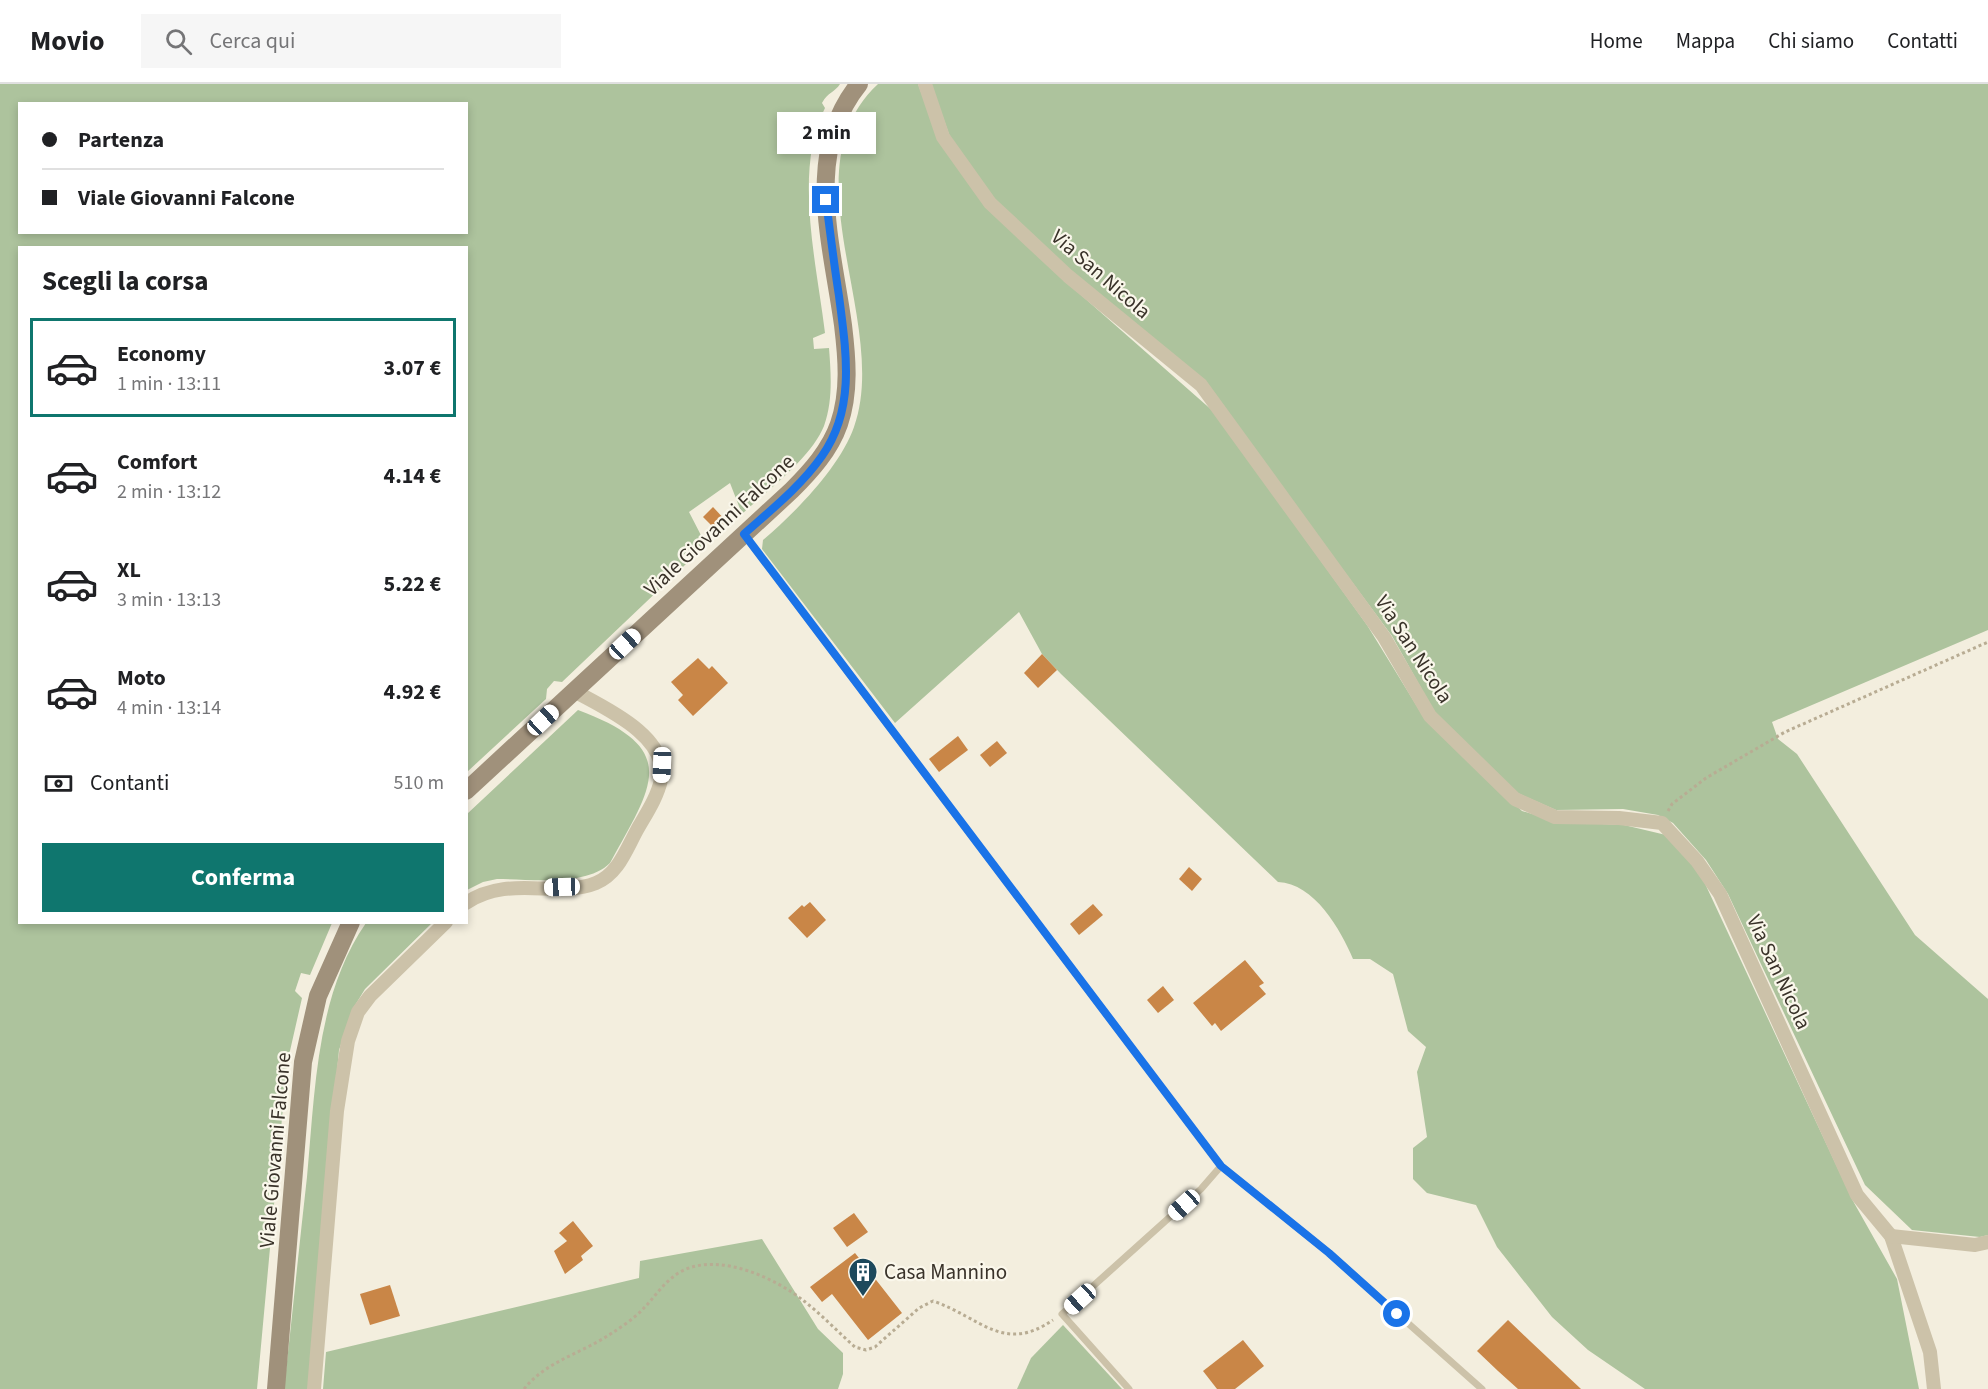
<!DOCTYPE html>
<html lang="it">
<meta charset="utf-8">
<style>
body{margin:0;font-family:"Source Sans 3",sans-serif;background:#f6f6f6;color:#202124;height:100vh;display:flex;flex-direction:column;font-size:22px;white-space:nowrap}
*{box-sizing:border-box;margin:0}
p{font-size:20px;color:#757577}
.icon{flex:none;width:33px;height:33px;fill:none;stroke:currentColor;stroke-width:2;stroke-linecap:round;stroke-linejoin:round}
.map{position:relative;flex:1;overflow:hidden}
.panel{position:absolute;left:18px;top:162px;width:450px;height:678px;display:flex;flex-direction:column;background:#fff;border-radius:0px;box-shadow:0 3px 9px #0003}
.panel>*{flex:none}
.banner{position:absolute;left:18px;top:18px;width:450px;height:132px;border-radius:0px;box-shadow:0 3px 9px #0003;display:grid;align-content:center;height:132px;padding:0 24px;background:#fff}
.end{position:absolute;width:27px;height:27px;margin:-14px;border:8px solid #1a73e8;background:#fff;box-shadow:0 0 0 3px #fff}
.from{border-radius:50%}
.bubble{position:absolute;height:42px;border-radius:0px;background:#fff;box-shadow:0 3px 9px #0003;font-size:20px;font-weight:700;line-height:42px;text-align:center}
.car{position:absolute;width:18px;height:36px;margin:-18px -9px;border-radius:8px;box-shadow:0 0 4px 2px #0007;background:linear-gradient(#fff 24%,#345 0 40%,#fff 0 76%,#345 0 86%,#fff 0)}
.banner b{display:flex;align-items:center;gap:21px;height:57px;font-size:22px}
.banner b+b{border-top:2px solid #e0e0e0}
.banner i{width:15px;height:15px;background:#202124}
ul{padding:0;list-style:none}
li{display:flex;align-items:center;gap:18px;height:99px;margin:0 12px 9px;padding:0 12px;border:3px solid transparent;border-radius:0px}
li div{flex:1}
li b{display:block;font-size:22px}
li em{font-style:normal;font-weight:700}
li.active{border-color:#0f766e}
li>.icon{width:54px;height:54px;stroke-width:1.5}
h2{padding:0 24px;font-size:27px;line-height:72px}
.pay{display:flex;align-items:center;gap:15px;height:66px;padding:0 24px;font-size:22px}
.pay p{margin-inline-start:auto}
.button{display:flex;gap:12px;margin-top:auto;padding:12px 24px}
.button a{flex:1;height:69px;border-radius:0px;background:#0f766e;color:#fff;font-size:24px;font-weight:700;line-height:69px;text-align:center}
header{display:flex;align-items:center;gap:36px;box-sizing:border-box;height:84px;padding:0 30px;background:#fff;border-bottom:2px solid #e0e0e0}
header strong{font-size:28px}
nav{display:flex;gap:33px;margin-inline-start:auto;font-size:21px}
.search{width:420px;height:54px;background:#f6f6f6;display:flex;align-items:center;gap:15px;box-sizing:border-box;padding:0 21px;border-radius:0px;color:#757577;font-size:22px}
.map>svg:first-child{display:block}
</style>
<header>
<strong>Movio</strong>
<div class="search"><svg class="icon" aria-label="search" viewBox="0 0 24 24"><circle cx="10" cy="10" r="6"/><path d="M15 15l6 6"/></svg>Cerca qui</div>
<nav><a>Home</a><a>Mappa</a><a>Chi siamo</a><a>Contatti</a></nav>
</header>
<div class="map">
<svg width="1988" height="1305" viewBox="0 0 1988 1305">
<rect width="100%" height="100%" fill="#f3eede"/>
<g fill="#adc39d" fill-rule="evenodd">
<path d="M0,0H840C835,8 828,8 822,19L825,24C793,86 817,181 825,249L813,254L814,265L829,264C831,290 833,317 824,342C811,374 768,406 742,430L730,399L689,428L706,461L562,598L554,597L547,605L546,615L467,688L466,164H20V838L332,839L310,891L301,889L295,907L302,914L287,980L257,1305H0ZM20,20H466V148H20Z"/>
<path d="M878,0H918L940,58L1064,196L1214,328L1367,541L1426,637L1522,727L1559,738L1624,741L1666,751L1701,791L1853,1117L1897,1195L1919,1305H1645L1588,1266L1552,1233L1497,1163L1476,1121L1427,1109L1413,1095V1064L1427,1053L1417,988L1426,963L1408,947L1393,890L1370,875H1353C1341,846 1314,799 1278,798L1061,590L1042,570L1019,528L895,639L762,465L763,456C795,429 840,383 854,343C891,238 785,87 878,0Z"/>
<polygon points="931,0 1988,0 1988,546 1772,638 1778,655 1797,670 1915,851 1988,915 1988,1151 1980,1153 1912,1146 1865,1101 1728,810 1706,776 1673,739 1658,731 1623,725 1556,726 1515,708 1436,631 1392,552 1203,297 1072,190 995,116 950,53"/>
<path d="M578,626C683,665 652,702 610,779C586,803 529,795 497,795L483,798L467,806V730Z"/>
<path d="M366,839H432L365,905L354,923L339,966L308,1305H284C292,1234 299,1163 307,1093C315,1008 316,911 366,839Z"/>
<polygon points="762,1155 818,1245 843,1269 843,1290 838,1305 323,1305 326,1268 639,1194 640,1177"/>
<polygon points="1063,1241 1122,1305 1017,1305 1031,1274"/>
</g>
<g fill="#c98647">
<polygon points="713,423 727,438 717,447 703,433"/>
<polygon points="1042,570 1057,586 1038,604 1024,589"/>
<polygon points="698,574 709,585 712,582 728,599 693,632 678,616 683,611 671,598"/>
<polygon points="958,652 968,666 939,688 929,675"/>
<polygon points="997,657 1007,669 990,683 980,671"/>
<polygon points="1189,783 1202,795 1192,807 1179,795"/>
<polygon points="810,818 826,836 807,854 788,834 802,821 804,823"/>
<polygon points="1093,820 1103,831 1079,851 1070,840"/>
<polygon points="1245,876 1264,899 1259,902 1266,910 1221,947 1215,939 1212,942 1193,919"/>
<polygon points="1163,902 1174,916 1158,929 1147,916"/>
<polygon points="854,1129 868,1148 847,1163 833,1144"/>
<polygon points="573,1137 593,1162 581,1172 583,1176 565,1190 554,1167 567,1157 559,1149"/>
<polygon points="855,1169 902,1229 868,1256 832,1210 822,1218 810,1203"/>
<polygon points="390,1201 400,1232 370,1241 360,1210"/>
<polygon points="1508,1236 1530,1257 1581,1305 1518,1305 1498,1287 1477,1267"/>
<polygon points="1243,1256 1264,1282 1235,1305 1217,1305 1203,1287"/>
</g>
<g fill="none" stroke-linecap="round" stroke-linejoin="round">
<g stroke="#b8ac93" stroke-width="3" stroke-dasharray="3 3" stroke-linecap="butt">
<polyline points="1668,727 1672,720 1706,694 1785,648 1988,558"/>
<path d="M524,1305C546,1277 583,1269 612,1249C623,1242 636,1233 645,1223C657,1210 667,1194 684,1186C721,1169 775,1194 804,1217C822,1231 838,1248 855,1263L866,1266L875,1263L919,1224L933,1217C982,1234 1003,1270 1053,1236"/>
</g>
<g stroke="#ccc2a9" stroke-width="7">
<polyline points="745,452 1221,1082 1329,1169 1482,1305"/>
<polyline points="1129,1305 1062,1230 1201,1105 1221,1082"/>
</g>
<g stroke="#ccc2a9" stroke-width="14">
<polyline points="925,0 943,53 990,119 1068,192 1201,301 1384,553 1430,632 1515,715 1555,733 1619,734 1662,739 1697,777 1720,810 1857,1111 1891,1152 1930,1268 1934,1305"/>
<path d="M466,819C509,790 556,815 596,799C618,790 626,766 637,746C646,730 657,714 661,696C670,653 605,624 574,607"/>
<polyline points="1891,1152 1975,1161 1988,1158"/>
<polyline points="314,1305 337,1027 348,957 358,928 370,912 446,838"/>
</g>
<g stroke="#a0917b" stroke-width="18">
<path d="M466,707L792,406C811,387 830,366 839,340C850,308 847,274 843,241C832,160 803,69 859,0"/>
<polyline points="276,1305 303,978 318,912 351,838"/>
</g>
</g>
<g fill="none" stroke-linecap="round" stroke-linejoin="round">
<path stroke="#1a73e8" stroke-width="8" d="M826,116C830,148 834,180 839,212C846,267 856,324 822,372C801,402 771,426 744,450L1221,1082L1329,1169L1397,1230"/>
</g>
<defs>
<g id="building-pin" transform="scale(1.5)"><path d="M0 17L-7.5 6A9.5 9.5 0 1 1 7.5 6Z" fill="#1d495c" stroke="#faf7eb"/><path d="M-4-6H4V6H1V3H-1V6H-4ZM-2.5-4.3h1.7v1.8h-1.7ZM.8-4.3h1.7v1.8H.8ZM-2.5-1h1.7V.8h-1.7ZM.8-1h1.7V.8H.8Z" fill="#fff"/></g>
</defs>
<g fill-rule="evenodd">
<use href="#building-pin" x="863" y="1188"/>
</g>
<g text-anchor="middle" stroke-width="4.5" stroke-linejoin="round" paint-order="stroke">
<g font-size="21" fill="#393229" stroke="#faf7eb">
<text transform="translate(1101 190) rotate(41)" y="7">Via San Nicola</text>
<text transform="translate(719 441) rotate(-43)" y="7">Viale Giovanni Falcone</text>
<text transform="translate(1414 565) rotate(57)" y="7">Via San Nicola</text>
<text transform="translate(1779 888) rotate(65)" y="7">Via San Nicola</text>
<text transform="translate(275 1066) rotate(-85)" y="7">Viale Giovanni Falcone</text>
</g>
<g font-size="21" fill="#393229" stroke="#faf7eb" text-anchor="start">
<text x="884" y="1195">Casa Mannino</text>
</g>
</g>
</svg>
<i class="end from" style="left:1397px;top:1230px"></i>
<i class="end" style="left:826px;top:116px"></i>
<div class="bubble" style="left:777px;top:28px;width:99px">2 min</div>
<i class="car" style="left:625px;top:560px;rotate:47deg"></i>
<i class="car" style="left:543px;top:636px;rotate:47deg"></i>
<i class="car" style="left:662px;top:681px;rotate:182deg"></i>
<i class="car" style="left:562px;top:803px;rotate:268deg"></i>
<i class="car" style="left:1184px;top:1121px;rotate:228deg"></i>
<i class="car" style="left:1080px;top:1215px;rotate:228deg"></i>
<div class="banner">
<b><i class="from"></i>Partenza</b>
<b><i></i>Viale Giovanni Falcone</b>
</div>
<section class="panel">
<h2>Scegli la corsa</h2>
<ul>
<li class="active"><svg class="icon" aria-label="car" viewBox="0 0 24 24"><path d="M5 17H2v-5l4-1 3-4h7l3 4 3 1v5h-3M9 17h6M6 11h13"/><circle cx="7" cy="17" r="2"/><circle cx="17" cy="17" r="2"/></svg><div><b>Economy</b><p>1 min · 13:11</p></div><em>3.07 €</em></li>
<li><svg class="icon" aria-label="car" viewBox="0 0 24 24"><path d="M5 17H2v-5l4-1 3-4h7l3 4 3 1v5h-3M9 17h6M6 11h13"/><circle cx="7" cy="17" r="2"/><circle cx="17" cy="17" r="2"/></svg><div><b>Comfort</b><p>2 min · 13:12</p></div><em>4.14 €</em></li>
<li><svg class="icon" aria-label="car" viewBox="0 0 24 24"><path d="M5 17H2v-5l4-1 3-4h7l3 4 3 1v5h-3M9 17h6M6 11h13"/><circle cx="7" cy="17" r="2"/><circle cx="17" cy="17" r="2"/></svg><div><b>XL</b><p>3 min · 13:13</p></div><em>5.22 €</em></li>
<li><svg class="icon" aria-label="car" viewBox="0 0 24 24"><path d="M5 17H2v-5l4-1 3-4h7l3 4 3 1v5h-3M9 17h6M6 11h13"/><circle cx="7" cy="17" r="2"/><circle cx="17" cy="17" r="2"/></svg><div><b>Moto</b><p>4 min · 13:14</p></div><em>4.92 €</em></li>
</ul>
<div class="pay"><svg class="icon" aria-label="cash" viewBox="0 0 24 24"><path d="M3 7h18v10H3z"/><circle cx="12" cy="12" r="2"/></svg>Contanti<p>510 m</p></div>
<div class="button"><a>Conferma</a></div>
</section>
</div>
